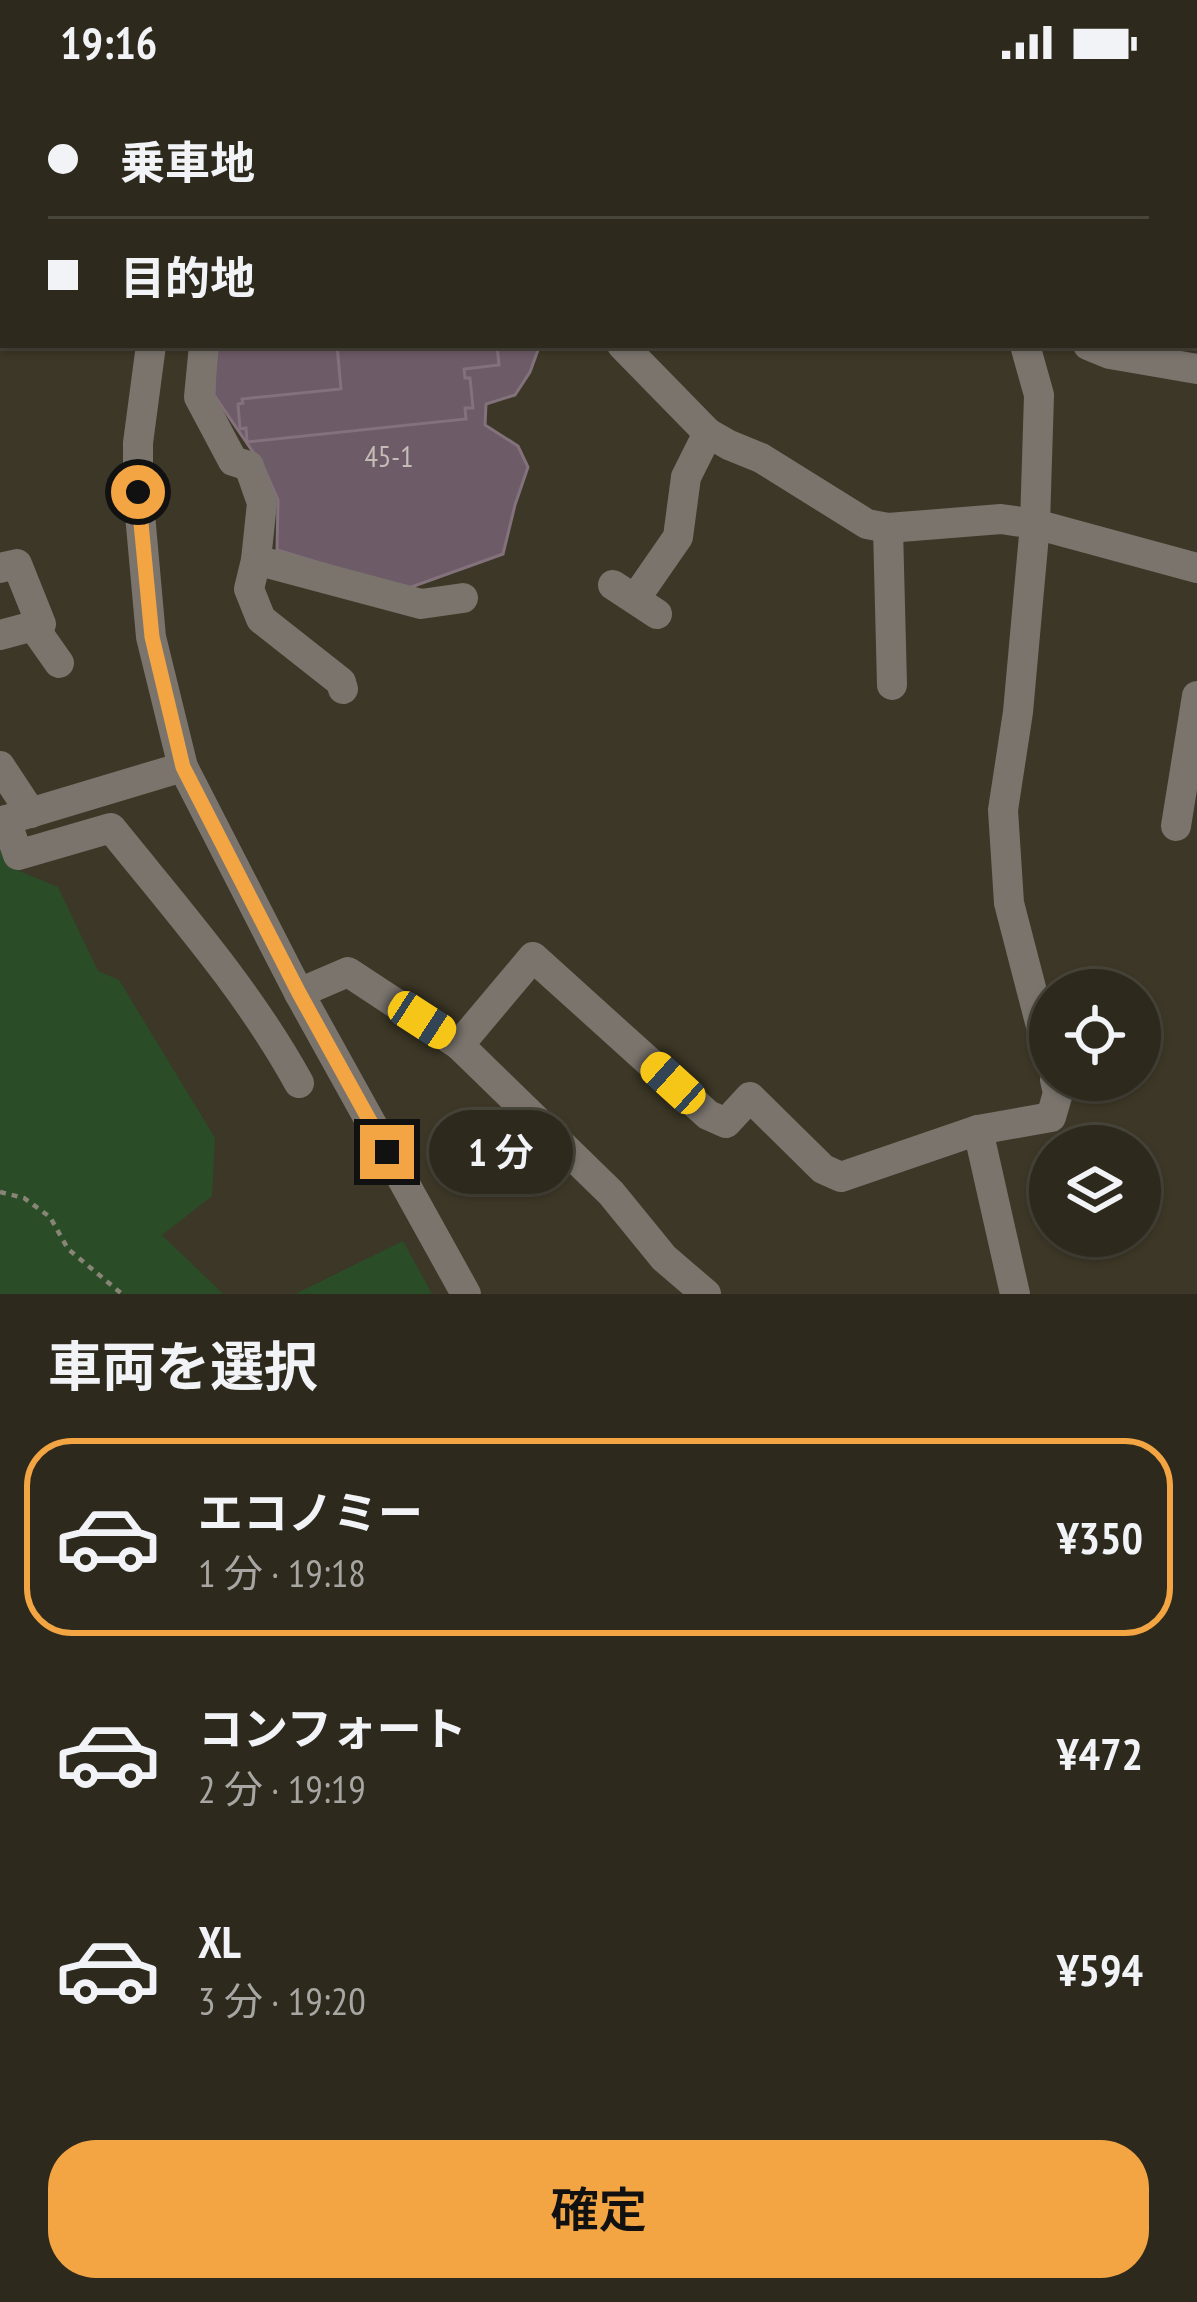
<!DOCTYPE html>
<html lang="ja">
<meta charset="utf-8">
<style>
body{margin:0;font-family:"PT Sans Narrow","Noto Sans JP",sans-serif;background:#393529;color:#f1f3f6;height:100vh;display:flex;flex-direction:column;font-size:45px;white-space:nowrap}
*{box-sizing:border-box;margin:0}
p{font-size:39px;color:#a7a6a3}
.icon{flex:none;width:66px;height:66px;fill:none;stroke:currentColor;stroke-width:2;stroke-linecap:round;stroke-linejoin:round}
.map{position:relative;height:1210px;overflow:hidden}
.drawer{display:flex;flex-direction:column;background:#2d291c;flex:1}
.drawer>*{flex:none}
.top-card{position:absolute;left:0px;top:0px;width:1197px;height:264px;box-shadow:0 3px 9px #0004,0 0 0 3px #48453b;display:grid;align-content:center;height:264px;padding:0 48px;background:#2d291c}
.fabs{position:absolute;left:1029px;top:885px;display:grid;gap:24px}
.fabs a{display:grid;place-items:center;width:132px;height:132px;border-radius:50%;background:#2d291c;box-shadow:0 3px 9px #0004,0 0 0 3px #48453b;font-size:60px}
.end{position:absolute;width:54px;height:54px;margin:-27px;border:15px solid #f2a542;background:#111;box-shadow:0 0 0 6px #111}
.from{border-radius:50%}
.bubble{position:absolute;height:84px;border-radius:42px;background:#2d291c;box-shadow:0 3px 9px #0004,0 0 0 3px #48453b;font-size:39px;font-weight:600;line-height:84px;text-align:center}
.car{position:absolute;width:36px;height:72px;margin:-36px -18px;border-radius:15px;box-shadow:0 0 9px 3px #0007;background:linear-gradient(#f5c518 24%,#345 0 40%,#f5c518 0 76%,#345 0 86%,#f5c518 0)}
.top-card b{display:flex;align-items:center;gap:42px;height:114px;font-size:45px}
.top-card b+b{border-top:3px solid #48453b}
.top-card i{width:30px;height:30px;background:#f1f3f6}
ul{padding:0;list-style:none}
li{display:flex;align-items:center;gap:36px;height:198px;margin:0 24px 18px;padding:0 24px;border:6px solid transparent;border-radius:48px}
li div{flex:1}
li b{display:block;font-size:45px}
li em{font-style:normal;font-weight:600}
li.current{border-color:#f2a542}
li>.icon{width:108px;height:108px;stroke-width:1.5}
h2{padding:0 48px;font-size:54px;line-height:144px}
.primary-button{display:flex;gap:24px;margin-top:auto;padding:24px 48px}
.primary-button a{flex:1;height:138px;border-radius:48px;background:#f2a542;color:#111;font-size:48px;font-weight:600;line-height:138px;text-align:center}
.status{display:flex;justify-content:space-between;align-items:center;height:84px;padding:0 60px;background:#2d291c;direction:ltr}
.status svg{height:33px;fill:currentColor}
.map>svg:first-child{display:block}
</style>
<div class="status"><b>19:16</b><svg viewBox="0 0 49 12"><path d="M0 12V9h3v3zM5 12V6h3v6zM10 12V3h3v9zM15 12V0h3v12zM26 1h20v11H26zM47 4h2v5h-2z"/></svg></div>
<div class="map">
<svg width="1197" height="1210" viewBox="0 0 1197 1210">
<rect width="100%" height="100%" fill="#3c3726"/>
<g fill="#2a4d28">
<polygon points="0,727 7,782 58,803 98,887 119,896 215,1054 212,1112 162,1151 223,1210 0,1210"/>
<polygon points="403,1157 432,1210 295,1210"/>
</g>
<g fill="#6d5b67" stroke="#83717c" stroke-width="3">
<polygon points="216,261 536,261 538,266 530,288 515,311 486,320 485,341 518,362 528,383 515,421 503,470 406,505 277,466 278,416 264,384 214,311"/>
<polygon points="337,261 497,261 499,281 464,285 465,294 470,294 473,324 465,324 466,335 247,358 246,344 240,345 238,320 243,319 242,315 341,305"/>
</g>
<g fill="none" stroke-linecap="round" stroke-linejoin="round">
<polyline stroke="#888476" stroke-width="4.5" stroke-dasharray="6 6" stroke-linecap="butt" points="0,1108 24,1114 50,1133 68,1165 122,1210"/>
<g stroke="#7a746d" stroke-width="30">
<polyline points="519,0 519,3"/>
<polyline points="727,0 728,3"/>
<polyline points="211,3 212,0"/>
<polyline points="931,3 934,0"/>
<polyline points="1194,88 1197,73"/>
<polyline points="1194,116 1197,117"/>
<polyline points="0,226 3,225"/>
<polyline points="151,261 138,359 138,408 151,553 183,683 299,909 466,1210"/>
<polyline points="204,261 199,313 233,377 249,382 262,419 256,476 421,520 463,514"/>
<polyline points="622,261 708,349 729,361 761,374 867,440 888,444 1001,435 1035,440 1197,484"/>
<polyline points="1025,261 1039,311 1035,440 1018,628 1003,726 1009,819 1050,977"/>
<polyline points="1088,261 1110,270 1197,285"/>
<polyline points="888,444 892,601"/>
<polyline points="256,476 249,505 261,535 341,598 343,605"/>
<polyline points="0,484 17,480 41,540 0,551"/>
<polyline points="613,501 657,530"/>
<polyline points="635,515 678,453 686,393 708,349"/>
<polyline points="33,542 59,579"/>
<polyline points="0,682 31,729"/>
<path d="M6,736L18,771L111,744C177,826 248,906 299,999"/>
<polyline points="0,738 183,683"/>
<polyline points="1176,742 1197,612"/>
<polyline points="299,909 348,888 459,961 611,1109 664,1174 706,1210"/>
<polyline points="459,961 533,873 708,1031 726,1039 750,1013 823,1085 841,1093 978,1046 1051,1033 1058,1009 1055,996"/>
<polyline points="978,1046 1015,1210"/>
</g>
</g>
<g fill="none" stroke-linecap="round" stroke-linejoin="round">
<polyline stroke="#f2a542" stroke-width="15" points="138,408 152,553 183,683 299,909 387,1068"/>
</g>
<g text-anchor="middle" stroke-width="10" stroke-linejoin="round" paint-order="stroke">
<g font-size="30" fill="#c3bcb7">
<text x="389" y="383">45-1</text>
</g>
</g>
</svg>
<div class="fabs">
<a><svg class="icon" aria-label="locate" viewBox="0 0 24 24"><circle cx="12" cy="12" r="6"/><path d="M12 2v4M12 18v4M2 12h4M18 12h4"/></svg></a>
<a><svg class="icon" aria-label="layers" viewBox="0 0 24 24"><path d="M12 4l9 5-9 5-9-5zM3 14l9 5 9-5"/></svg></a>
</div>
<i class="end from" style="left:138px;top:408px"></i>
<i class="end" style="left:387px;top:1068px"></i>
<div class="bubble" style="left:429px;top:1026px;width:144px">1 分</div>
<i class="car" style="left:422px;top:936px;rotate:123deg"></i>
<i class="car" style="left:673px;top:999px;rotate:312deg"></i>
<div class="top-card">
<b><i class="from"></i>乗車地</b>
<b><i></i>目的地</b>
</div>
</div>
<section class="drawer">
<h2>車両を選択</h2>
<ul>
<li class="current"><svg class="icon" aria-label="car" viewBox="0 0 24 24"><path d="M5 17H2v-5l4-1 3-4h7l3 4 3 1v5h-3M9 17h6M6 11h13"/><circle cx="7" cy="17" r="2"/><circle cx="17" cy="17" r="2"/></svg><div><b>エコノミー</b><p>1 分 · 19:18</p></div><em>¥350</em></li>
<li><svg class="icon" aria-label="car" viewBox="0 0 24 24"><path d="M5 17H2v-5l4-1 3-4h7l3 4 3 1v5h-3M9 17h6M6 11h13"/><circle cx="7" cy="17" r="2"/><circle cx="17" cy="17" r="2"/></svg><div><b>コンフォート</b><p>2 分 · 19:19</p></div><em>¥472</em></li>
<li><svg class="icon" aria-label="car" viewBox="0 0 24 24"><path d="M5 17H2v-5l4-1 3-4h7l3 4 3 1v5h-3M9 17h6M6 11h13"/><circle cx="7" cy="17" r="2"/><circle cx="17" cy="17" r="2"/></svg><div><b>XL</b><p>3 分 · 19:20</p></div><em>¥594</em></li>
</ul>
<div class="primary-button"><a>確定</a></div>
</section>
